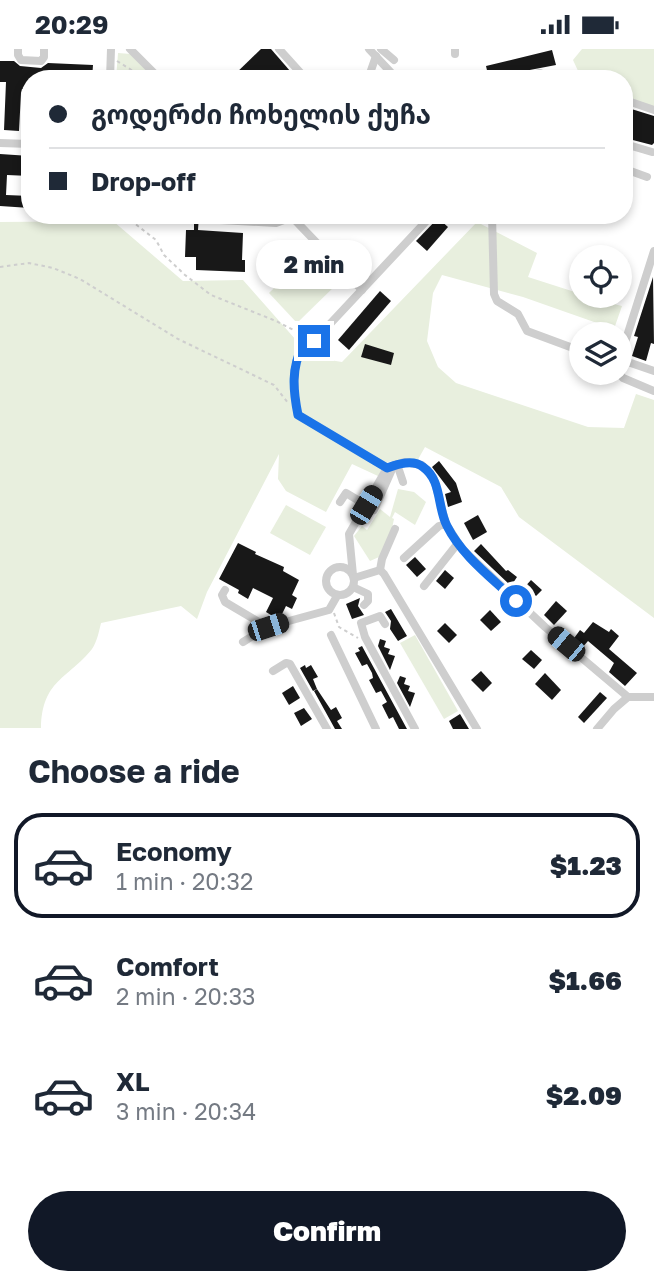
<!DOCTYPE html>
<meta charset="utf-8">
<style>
body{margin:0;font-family:"Golos Text","Noto Sans Georgian",sans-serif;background:#f6f6f7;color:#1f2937;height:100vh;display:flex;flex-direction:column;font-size:26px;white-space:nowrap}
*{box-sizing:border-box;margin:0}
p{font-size:23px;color:#747a83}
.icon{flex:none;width:38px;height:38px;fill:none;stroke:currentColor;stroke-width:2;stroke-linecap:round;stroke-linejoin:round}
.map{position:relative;height:680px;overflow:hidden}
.side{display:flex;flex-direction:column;background:#fff;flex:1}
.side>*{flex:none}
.banner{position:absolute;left:21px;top:21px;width:612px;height:154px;border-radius:28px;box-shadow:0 4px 10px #0003;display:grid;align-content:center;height:154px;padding:0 28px;background:#fff}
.buttons{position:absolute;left:569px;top:196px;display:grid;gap:14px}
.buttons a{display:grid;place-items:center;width:63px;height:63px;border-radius:50%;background:#fff;box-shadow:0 4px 10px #0003;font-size:35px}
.end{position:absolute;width:32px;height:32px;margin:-16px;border:9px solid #1a73e8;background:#fff;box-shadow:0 0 0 4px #fff}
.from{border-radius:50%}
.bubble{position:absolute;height:49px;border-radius:24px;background:#fff;box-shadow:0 4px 10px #0003;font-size:23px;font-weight:800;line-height:49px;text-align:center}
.car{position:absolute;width:21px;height:42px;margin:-21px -10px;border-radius:9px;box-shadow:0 0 5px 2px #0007;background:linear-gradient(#222 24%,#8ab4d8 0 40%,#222 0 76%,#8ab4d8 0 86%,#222 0)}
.banner b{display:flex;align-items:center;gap:24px;height:66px;font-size:26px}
.banner b+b{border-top:2px solid #e0e1e3}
.banner i{width:18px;height:18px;background:#1f2937}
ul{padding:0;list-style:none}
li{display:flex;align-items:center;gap:21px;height:105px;margin:0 14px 10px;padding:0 14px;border:4px solid transparent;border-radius:28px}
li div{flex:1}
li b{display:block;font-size:26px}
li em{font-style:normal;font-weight:800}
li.on{border-color:#111827}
li>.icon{width:63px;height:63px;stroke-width:1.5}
h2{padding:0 28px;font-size:32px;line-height:84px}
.button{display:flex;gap:14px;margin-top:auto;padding:14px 28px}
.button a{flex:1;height:80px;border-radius:42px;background:#111827;color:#fff;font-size:28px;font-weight:800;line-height:80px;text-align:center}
.status{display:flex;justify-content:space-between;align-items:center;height:49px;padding:0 35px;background:#fff;direction:ltr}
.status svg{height:19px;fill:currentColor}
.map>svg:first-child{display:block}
</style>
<div class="status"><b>20:29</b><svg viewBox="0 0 49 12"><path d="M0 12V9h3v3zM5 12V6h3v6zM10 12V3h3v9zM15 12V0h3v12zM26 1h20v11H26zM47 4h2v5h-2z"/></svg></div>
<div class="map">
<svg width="654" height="680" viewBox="0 0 654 680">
<rect width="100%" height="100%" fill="#fff"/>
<g fill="#e8efde">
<polygon points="582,0 654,0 654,61 625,53 625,30 575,30 579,24 573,11"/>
<polygon points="118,4 131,5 155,30 116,30"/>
<path d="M113,172L183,232L243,231L311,308L342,313L477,173L537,204L528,228L581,245V247L622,257L614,280L523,248L442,226L433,244L427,292L438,318L456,334L588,378L624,379L636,345L654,351V569L519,468L501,438L425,398L416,414L403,410L388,413L378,427L352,415L326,463L286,442L278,430L279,405L207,543L197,570L181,557L101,574C99,582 97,593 92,600C68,630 42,631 41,679H0V173Z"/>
<polygon points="312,202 340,232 297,274 269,244"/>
<polygon points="398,440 414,443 426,453 415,476 395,463 392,469 394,470 391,484 379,508 370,512 354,487 362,477 367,481 380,460 390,468"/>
<polygon points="286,456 326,478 310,506 270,484"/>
<polygon points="415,586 458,662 444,670 400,594"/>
</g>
<g fill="#181818">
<polygon points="261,0 271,0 297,30 230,30"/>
<polygon points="552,1 556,16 514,24 500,30 489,30 486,17"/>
<polygon points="0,12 14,12 20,17 41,19 48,14 93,16 92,30 30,30 30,41 22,40 21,44 19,82 4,81 6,33 0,33"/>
<polygon points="625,58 654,67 654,94 652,96 625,89"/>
<polygon points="0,105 30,107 30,127 7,126 6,146 30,147 30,159 0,157"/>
<polygon points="194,166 199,166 198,181 243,184 242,211 245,211 245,223 196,221 196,208 185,208 186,181 194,181"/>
<polygon points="438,169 448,178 427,202 416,192"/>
<polygon points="653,228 654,295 651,294 646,312 632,307 638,288 634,287"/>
<polygon points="380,242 391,252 349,301 338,291"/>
<polygon points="365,295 394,304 391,316 361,308"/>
<polygon points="439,412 456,434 462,453 448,458 445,445 451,443 432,418"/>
<polygon points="478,466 487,483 473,491 464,474"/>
<polygon points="238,494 256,503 255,505 284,518 283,522 299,531 292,546 297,549 292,560 286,557 281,567 276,569 266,563 273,549 253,539 248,550 238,544 239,541 219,530"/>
<polygon points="481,495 506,522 508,521 517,528 511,537 474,502"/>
<polygon points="415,508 426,520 417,528 406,516"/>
<polygon points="445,521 454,529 445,540 436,532"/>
<polygon points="531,531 542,541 536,547 533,544 529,548 522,541"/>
<polygon points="360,549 358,557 364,566 352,570 346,555"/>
<polygon points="556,552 567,562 554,576 544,566"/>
<polygon points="391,560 407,587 398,592 390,580 391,572 385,563"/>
<polygon points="490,561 501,573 491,582 480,571"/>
<polygon points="593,573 609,583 611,580 619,587 609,600 637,624 625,637 609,623 614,614 588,592 581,600 572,592 580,581 584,584"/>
<polygon points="445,574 457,586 449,594 437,582"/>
<polygon points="380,590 386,592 384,598 390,600 388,605 395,607 390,621 378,597"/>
<polygon points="362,597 407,680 399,680 393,668 389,670 382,656 387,653 381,642 376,644 369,631 373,629 372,624 367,615 362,617 355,604 360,602 358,599"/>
<polygon points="531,601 542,611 534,620 522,610"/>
<polygon points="305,616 306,619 311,616 318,628 313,630 317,640 313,642 300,619"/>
<polygon points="481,622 492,634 483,643 471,631"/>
<polygon points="545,624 561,641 552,651 535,635"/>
<polygon points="400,627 406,629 404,635 410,637 408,642 415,644 410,658 397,634"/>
<polygon points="293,637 300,649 289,656 282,644"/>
<polygon points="317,640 331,661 336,658 342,669 337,672 342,680 335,680 314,642"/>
<polygon points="600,643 607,649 584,674 578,668"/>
<polygon points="304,659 312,670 301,677 294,664"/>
<polygon points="460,665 469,680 453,680 449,672"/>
</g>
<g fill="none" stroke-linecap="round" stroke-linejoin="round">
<g stroke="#cecece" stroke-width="2" stroke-dasharray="3.5 3.5" stroke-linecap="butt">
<polyline points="117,12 146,30"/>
<polyline points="125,167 156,191 164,206 185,226 211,246 276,272 307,288"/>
<polyline points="0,218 29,214 53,219 80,230 178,290 274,336 288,354"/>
<polyline points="334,564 339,578 358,589"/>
</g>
<g stroke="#cecece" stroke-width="8">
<polyline points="18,0 18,6 21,11 41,12 44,8 44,0"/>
<polyline points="130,0 160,30"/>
<polyline points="279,0 306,30"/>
<polyline points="369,0 397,30"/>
<polyline points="381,0 394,11"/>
<polyline points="455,5 455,0"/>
<polyline points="110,30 111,0"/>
<polyline points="368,30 376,7"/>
<polyline points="516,30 540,24"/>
<polyline points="556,30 576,25 584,25 587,30"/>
<polyline points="625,51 654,61"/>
<polyline points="0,94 30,95"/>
<polyline points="625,95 652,103"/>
<polyline points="625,120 647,128"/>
<polyline points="290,166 362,241"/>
<path d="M432,166L314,292L303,296C291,319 293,341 298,366L387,419L404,413L422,416L434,430L446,475L462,500L545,578L628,648"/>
<polyline points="492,166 494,245 497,252 518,265 527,282 581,302"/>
<polyline points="220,171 276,174 292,168"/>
<polyline points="654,202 621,306 625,312 654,322"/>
<polyline points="619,324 623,329 654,342"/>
<polyline points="397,415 403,433"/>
<polyline points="340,453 346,444 366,456"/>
<polyline points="374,461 394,416"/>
<polyline points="404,509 439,477 446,475"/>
<circle cx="340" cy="532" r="14"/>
<polyline points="380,521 382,510 395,480"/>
<polyline points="353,526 349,485 387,419"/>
<polyline points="354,529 380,521 384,525 477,680"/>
<polyline points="424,537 458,494"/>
<polyline points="353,538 368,545 368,552 364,556"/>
<polyline points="225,541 222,546 225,553 267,578"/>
<polyline points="385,575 380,567 361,574 365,588 415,680"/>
<polyline points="331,586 376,680"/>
<polyline points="243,593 267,578 329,561 337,547"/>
<polyline points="273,622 286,614 290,615 327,680"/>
<polyline points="597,680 614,660 628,648 654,648"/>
</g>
</g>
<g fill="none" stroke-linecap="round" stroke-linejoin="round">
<path stroke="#1a73e8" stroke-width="9" d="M314,292L303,296C291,319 293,341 298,366L387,419C398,415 413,410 423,418C442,431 437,458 447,477C462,507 492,529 516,552"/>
</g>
</svg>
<div class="buttons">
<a><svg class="icon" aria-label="locate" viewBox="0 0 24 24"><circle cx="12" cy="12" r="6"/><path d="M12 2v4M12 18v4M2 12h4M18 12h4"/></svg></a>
<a><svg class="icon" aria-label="layers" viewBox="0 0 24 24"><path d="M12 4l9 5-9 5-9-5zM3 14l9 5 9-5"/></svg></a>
</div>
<i class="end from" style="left:516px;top:552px"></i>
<i class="end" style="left:314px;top:292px"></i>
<div class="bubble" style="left:256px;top:191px;width:116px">2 min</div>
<i class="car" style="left:366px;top:456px;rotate:31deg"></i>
<i class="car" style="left:268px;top:578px;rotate:72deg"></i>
<i class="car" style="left:566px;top:595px;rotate:310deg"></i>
<div class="banner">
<b><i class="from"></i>გოდერძი ჩოხელის ქუჩა</b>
<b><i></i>Drop-off</b>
</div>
</div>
<section class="side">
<h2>Choose a ride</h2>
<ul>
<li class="on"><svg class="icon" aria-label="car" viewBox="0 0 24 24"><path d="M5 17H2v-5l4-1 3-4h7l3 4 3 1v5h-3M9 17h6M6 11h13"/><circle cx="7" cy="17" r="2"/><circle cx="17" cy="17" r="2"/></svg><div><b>Economy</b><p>1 min · 20:32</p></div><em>$1.23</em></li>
<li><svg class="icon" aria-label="car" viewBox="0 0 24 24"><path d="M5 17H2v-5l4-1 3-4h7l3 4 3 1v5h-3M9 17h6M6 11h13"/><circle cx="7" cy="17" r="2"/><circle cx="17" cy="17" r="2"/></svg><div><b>Comfort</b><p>2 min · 20:33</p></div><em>$1.66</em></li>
<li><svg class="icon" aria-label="car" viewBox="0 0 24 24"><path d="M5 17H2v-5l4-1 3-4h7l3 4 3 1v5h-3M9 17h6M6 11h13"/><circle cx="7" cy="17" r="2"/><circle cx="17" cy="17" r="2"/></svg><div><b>XL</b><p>3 min · 20:34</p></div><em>$2.09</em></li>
</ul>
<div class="button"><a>Confirm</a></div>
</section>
